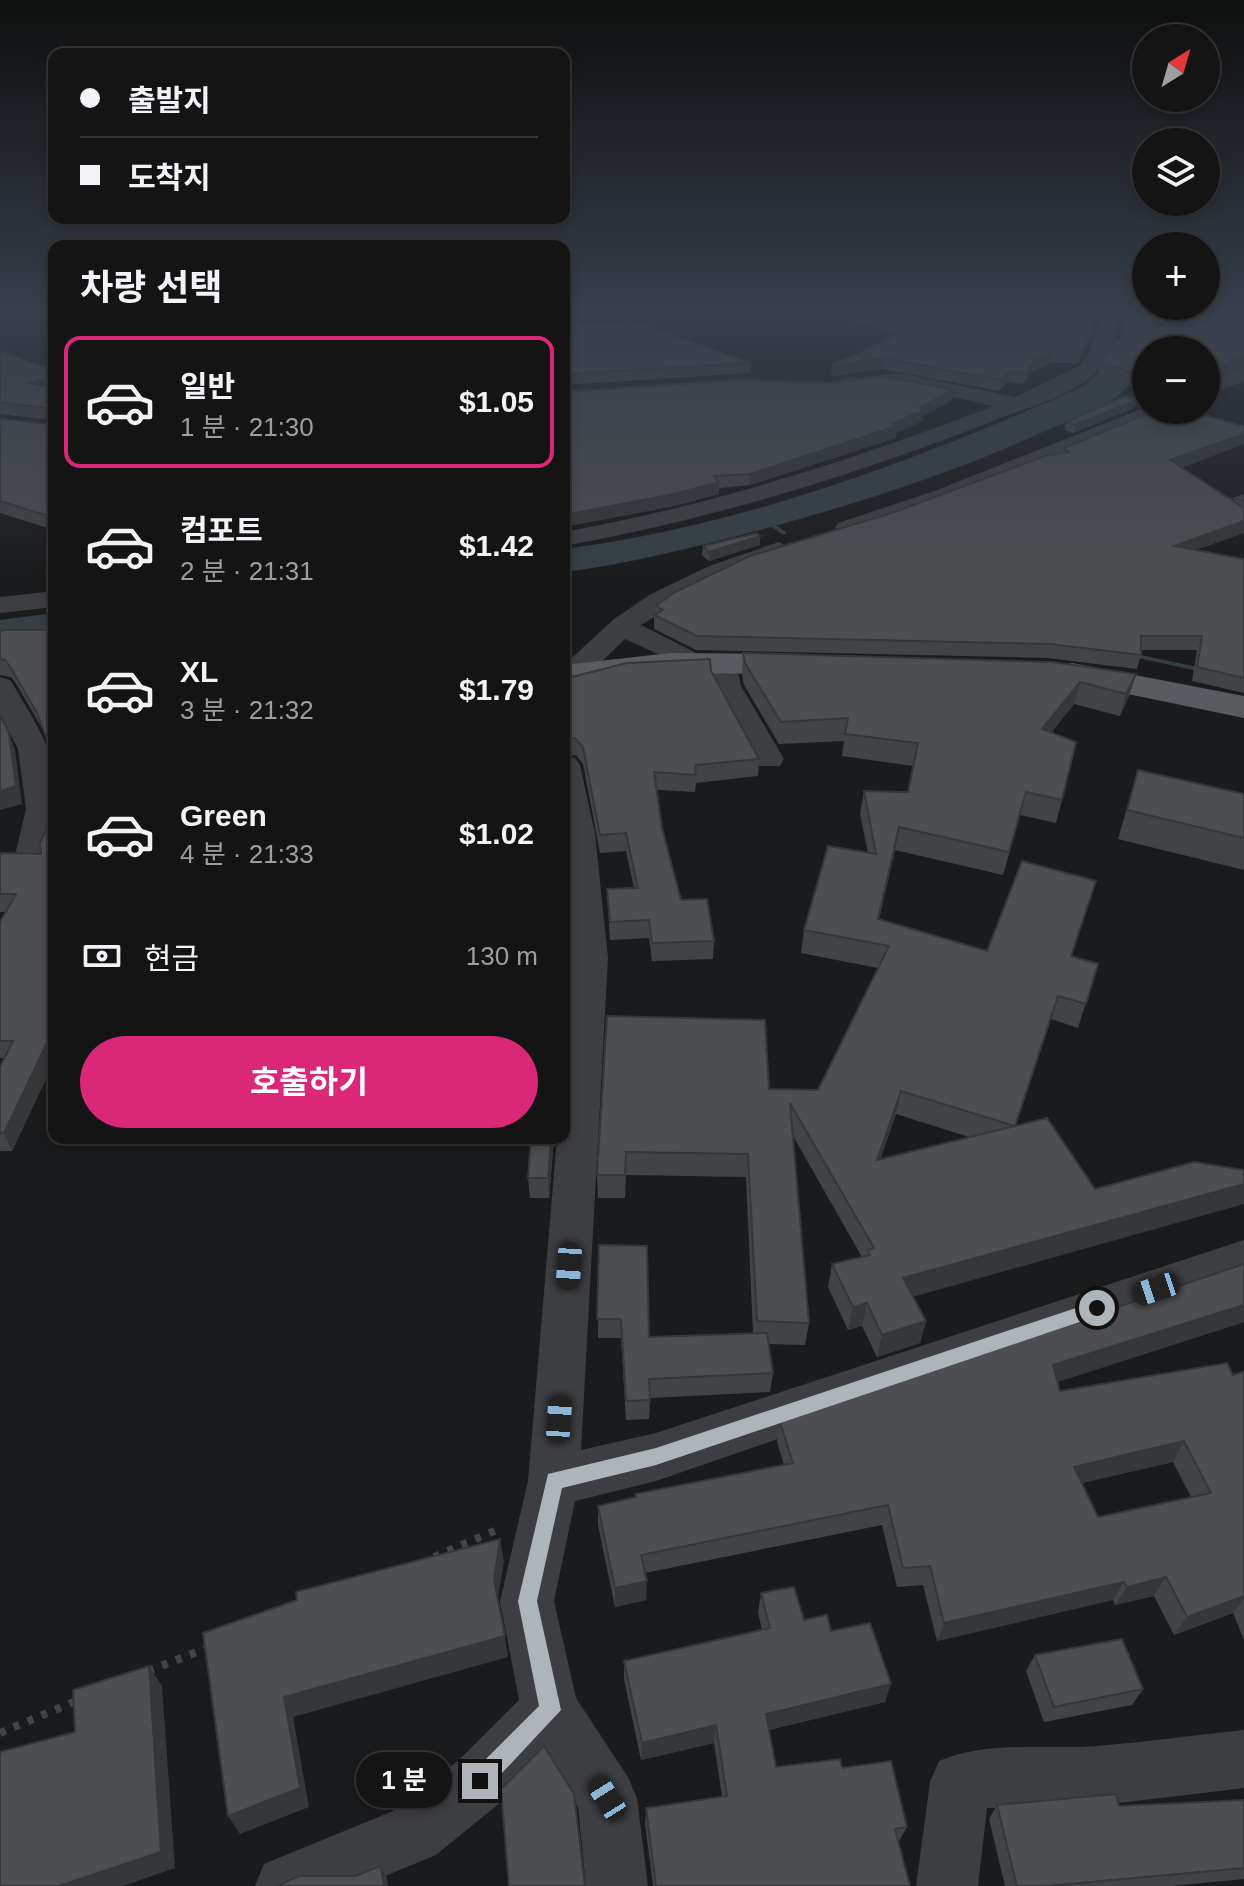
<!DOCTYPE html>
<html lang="ko">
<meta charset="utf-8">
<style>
body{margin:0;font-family:Helvetica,"Noto Sans KR",sans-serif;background:#212122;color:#f1f3f6;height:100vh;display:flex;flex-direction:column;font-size:30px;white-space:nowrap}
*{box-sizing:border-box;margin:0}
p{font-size:26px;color:#9d9ea0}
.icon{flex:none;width:44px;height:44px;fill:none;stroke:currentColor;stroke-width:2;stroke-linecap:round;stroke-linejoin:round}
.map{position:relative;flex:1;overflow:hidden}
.side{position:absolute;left:48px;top:240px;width:522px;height:904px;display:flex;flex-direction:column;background:#141415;border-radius:16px;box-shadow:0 4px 12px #0003,0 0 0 2px #333334}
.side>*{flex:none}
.banner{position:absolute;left:48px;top:48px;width:522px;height:176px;border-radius:16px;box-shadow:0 4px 12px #0003,0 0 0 2px #333334;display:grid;align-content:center;height:176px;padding:0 32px;background:#141415}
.needle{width:52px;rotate:37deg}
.buttons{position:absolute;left:1132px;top:24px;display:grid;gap:16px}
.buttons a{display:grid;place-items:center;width:88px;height:88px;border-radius:50%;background:#141415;box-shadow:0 4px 12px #0003,0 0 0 2px #333334;font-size:40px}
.end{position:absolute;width:36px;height:36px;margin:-18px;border:10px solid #aeb5ba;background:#111;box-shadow:0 0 0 4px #111}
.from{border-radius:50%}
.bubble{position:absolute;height:56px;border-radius:28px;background:#141415;box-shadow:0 4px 12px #0003,0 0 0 2px #333334;font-size:26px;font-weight:700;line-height:56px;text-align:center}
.car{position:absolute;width:24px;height:48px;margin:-24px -12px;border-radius:10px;box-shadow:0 0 6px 2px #0007;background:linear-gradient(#222 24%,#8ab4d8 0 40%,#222 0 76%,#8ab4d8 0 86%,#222 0)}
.banner b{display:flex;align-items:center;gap:28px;height:76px;font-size:30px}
.banner b+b{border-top:2px solid #333334}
.banner i{width:20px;height:20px;background:#f1f3f6}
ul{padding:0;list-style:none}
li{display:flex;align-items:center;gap:24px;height:132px;margin:0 16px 12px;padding:0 16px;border:4px solid transparent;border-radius:16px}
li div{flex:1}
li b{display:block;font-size:30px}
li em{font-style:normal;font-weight:700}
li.selected{border-color:#db2777}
li>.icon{width:72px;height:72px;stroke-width:1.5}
h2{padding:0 32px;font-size:36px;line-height:96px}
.pay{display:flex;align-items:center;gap:20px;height:88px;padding:0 32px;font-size:30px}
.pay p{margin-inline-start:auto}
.primary-button{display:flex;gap:16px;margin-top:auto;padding:16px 32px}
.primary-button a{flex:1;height:92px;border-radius:48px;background:#db2777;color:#fff;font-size:32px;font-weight:700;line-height:92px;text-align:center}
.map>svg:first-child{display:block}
</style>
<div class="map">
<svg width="1244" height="1886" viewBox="0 0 1244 1886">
<rect width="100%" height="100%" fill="#1a1b1c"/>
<g fill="#354044">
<path d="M1128,313H1162C1156,338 1140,375 1121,393C1102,411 1069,420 1045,431C951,474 853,505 753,532C690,548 629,564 564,572V549C746,525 915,461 1082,387C1111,368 1117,345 1128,313Z"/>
<polygon points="54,613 54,637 0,643 0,620"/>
</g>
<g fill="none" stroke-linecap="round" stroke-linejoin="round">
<g fill="#354044" fill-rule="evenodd">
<polygon points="763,517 786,532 786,534 782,534 761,520 761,518"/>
<polygon points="1126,652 1207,669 1211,671 1207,673 1129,656 1126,656"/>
</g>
<g stroke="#424548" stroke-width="8" stroke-dasharray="6 9" stroke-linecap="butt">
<polyline points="434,1557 499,1529"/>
<polyline points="148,1671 210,1647"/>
<polyline points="0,1733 76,1701"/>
</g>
<g fill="#3c3e41" fill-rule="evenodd">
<path d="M1102,313H1120C1115,334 1111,359 1094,374C1068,398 1023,409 990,422C851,477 711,519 564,546V532C713,505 853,460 994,406L899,385L849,389L842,387L839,383L842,379L899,373L1015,397L1081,365L1090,350Z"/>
<polygon points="1165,313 1183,313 1177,336 1163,336 1161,332"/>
<polygon points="1244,368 1244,381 1206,396 1206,383"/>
<polygon points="1146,407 1169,410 1165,414 953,500 847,535 835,528 838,523 937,490"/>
<polygon points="779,542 792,550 788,555 707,585 641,625 712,661 725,655 735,657 741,686 784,759 780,766 758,766 713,686 711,667 700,671 690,669 625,639 590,673 564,687 564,665 614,619 651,594 709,566"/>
<polygon points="54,591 54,607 0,613 0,597"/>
<path d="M0,677L10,680L14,686C25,706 39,726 47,747C57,772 60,836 45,858L33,862L21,858L16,851L26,809L18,749L0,714Z"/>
<polygon points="564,756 575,758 580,765 595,833 608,958 581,1450 656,1433 1244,1240 1244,1278 656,1481 575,1501 554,1601 576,1698 628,1777 637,1798 648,1886 586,1886 578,1807 546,1756 501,1802 436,1855 361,1886 255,1886 264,1864 393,1811 459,1760 519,1700 500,1601 528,1481 557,1138 564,1138 564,1052 572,958 564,853"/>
<path d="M1244,1730V1788L1094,1806L987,1808L978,1886H916L930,1782L939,1761C990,1740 1043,1750 1097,1746C1146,1742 1195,1735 1244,1730Z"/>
</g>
<g fill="#585b60" fill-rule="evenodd">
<polygon points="670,653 804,654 816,657 821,664 816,671 804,674 670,673 564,683 564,665"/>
<polygon points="1072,663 1244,696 1244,718 1060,680 1055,673 1060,666"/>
</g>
</g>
<g fill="#414346" fill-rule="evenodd">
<polygon points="822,313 1094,313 1090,339 1079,363 1050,363 1030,373 1024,384 1008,382 999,391 882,369 831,376 900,334"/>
<polygon points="1244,313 1244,367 1206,383 1146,350 1146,391 1098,374 1101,362 1129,344 1182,327"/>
<polygon points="564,321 751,363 750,373 564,385"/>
<polygon points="0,351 54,371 54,530 0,513 0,419 50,424 51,420 0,414 0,416"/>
<polygon points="953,390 951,401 923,416 923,421 896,433 896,438 750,485 719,488 719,494 674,506 564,527"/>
<polygon points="1135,408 1073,433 1065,430 1066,422"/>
<polygon points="1244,444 1181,468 1233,501 1234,498 1244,495 1244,533 1195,550 1244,559 1244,693 1192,681 1197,650 1141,650 1141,655 1137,669 1047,658 696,650 654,629 654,615 656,614 656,606 895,512 1063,453 1064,448"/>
<polygon points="760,536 760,545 709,561 702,555 703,546"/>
<polygon points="54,630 54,1062 12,1151 0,1151 0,1067 4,1058 0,1058 0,922 6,912 0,912 0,853 41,854 52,802 48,743 43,730 17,685 11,677 0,675 0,631"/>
<path d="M743,653L1136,674L1129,696L1120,716L1074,704L1051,733L1062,800L1056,823L1020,815L1003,875L895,850L879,919L987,951L1096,881L1072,956L1098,964L1078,1028L1051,1019L1016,1126L913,1296L926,1321L920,1343L877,1357L862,1326L848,1330L828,1287L832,1264L862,1257L793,1136L809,1323L805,1345L769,1344L773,1373L770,1392L650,1398L649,1419L626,1420L621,1338H598L599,1245L649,1337L753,1333L746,1177L626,1175L625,1198H598L597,1175L607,1016L769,1089L818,1090L878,968L801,953L804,930L868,853L860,814L864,791L908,792L913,766L842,756L844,741L779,744L744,685L742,675ZM896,1114L969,1137L880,1159Z"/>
<polygon points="711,671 759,759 758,776 696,783 695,792 657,790 662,828 681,900 714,941 713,959 652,961 649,938 610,940 607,889 634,888 626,851 600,853 583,764 576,755 564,756 564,679"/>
<polygon points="1138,770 1244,794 1244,870 1118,839"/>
<polygon points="531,1138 554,1138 549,1198 530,1198 528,1178"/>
<path d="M1244,1322L1057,1382L1060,1391L1233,1375L1244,1372V1640L1233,1613L1174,1635L1154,1596L1115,1605L1113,1600L937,1641L923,1585L897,1587L882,1525L645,1573L646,1600L615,1607L598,1525V1506L635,1498V1494L784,1465L777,1442L780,1422ZM1173,1462L1191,1497L1098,1517L1082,1483Z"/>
<polygon points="761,1593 804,1620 831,1631 885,1702 769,1730 776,1767 842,1768 907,1827 898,1843 910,1886 653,1886 645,1824 646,1808 722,1796 714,1743 641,1760 624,1679 624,1661 762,1630 758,1613"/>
<polygon points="1035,1655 1143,1689 1132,1705 1044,1722 1026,1671"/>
<polygon points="1244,1800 1244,1879 1171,1886 1005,1886 989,1819 997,1805 1119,1806"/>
</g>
<g fill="#353739">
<polygon points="1093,328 1090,339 1079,363 1081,352"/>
<polygon points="1053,352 1050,363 1030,373 1024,384 1026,373 1032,362"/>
<polygon points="1244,356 1244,367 1206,383 1206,372"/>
<polygon points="883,358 882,369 831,376 832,365"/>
<polygon points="1010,371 1008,382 999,391 1001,380"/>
<polygon points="54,375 54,388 30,383"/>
<polygon points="953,390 951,401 923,416 923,421 896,433 896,438 750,485 750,474 919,408"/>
<polygon points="1137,400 1135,408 1073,433 1075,425"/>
<polygon points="1244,434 1244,444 1166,473 1170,460"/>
<polygon points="719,482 719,494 674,506 564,527 564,515"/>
<polygon points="1244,521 1244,533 1170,559 1174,546"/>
<polygon points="760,536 760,545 709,561 709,552"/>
<polygon points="1136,674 1129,696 1120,716 1126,694"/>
<polygon points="1080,682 1074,704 1036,752 1042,729"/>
<polygon points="9,733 15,750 22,804 0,810 0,791"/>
<polygon points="1026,792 1020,815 1003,875 1009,852"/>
<polygon points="899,827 895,850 874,942 878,919"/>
<polygon points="54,1028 54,1062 12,1151 4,1133"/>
<polygon points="901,1091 896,1114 872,1183 877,1160"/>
<polygon points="551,1138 554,1138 549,1198 548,1178"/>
<polygon points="1244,1184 1244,1204 898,1301 903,1278"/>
<polygon points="867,1303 862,1326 848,1330 853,1307"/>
<polygon points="1244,1305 1244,1322 1045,1386 1053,1365"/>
<polygon points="926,1321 920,1343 877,1357 882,1335"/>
<polygon points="1184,1441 1173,1462 1064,1487 1074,1467"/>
<polygon points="500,1539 504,1562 497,1602 494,1580"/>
<polygon points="1166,1577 1154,1596 1115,1605 1127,1587"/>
<polygon points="647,1581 646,1600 615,1607 615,1588"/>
<polygon points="1124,1582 1113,1600 937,1641 944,1623"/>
<polygon points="1244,1596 1244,1599 1233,1613 1174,1635 1187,1617"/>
<polygon points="505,1636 508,1657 293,1717 309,1807 240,1834 228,1816 284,1697"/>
<polygon points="149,1666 162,1686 175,1868 123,1886 59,1886"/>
<polygon points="891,1684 885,1702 763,1731 766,1714"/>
<polygon points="716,1725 714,1743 641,1760 642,1743"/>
<polygon points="381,1866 387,1878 388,1886 384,1886"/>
</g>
<g fill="#4c4e51" stroke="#353739" stroke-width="2" fill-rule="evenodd">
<polygon points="862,313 1094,313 1093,328 1081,352 1053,352 1032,362 1026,373 1010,371 1001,380 883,358 832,365 916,327"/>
<polygon points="1186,313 1244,313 1244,356 1206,372 1206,350 1146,350 1146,378 1101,362 1115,341 1129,344 1163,325 1182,327"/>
<polygon points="629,320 751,363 564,374 564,321 609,326"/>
<polygon points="0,351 54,371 54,375 30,383 54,388 54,518 0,501 0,419 50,424 54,409 0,402"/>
<polygon points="882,376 953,390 919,408 924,410 892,424 897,426 750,474 714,476 719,482 674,494 564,515 564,392 737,380 832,383"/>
<polygon points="1125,396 1137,400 1075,425 1066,422"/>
<polygon points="1157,410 1186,410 1243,426 1244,426 1244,434 1170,460 1244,508 1244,521 1174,546 1244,559 1244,678 1197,667 1202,636 1141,636 1141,655 1050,644 697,636 654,615 663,610 656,606 675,592 750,556 895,512 1045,456 1069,452 1064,448"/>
<polygon points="1244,495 1244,501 1234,498"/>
<polygon points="757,533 760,536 709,552 703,546"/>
<polygon points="5,630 54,630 54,1028 4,1133 0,1133 0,1067 13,1041 0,1041 0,922 16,894 0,894 0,853 41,854 40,843 46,831 52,802 47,740 37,713 11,668 5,660 0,659 0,631"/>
<path d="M743,653L1052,662L1136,674L1126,694L1080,682L1042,729L1076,742L1062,800L1026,792L1009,852L899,827L878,919L987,951L1022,861L1096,881L1071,956L1098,964L1086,1004L1058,996L1015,1126L1047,1118L1095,1189L1194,1162L1244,1170V1184L903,1278L926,1321L882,1335L867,1303L853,1307L832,1264L870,1255L868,1250L874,1248L790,1103L809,1323L757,1321L748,1154L626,1152L625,1175H597L607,1016L765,1020L769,1089L818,1090L889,946L804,930L828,846L876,854L864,791L908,792L918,743L845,734L848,718L781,722L745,663ZM901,1091L1015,1126L877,1160Z"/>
<polygon points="710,659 711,671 759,759 696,765 695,775 654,772 662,828 681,900 707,899 714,941 652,943 649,920 610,922 607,889 638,888 626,833 600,835 583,747 575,738 564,739 564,679 627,663"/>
<polygon points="0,715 9,733 16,786 0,791"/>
<polygon points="1138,770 1244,794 1244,838 1127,810"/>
<polygon points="531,1138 551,1138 548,1178 528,1178"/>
<polygon points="599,1245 647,1246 649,1337 767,1333 773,1373 649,1379 650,1400 626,1401 621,1319 597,1319"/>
<path d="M1244,1264V1305L1053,1365L1060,1391L1227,1363L1233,1375L1244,1372V1596L1187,1617L1166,1577L1127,1587L1124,1582L944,1623L930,1566L903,1568L888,1505L641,1555L647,1581L615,1588L598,1506L636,1497L635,1494L793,1463L780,1422ZM1184,1441L1211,1493L1098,1517L1074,1467Z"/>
<polygon points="500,1539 494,1580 505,1636 284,1697 300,1788 228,1816 203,1633 297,1600 296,1592"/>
<polygon points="794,1587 804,1620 827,1615 831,1631 870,1623 891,1684 766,1714 776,1767 840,1759 842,1768 891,1761 907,1827 895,1829 910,1886 656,1886 646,1808 727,1796 716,1725 642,1743 624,1661 770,1628 761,1593"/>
<polygon points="1122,1639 1143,1689 1054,1707 1035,1655"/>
<polygon points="149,1666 161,1852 59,1886 0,1886 0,1752 75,1732 73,1690"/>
<polygon points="544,1746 574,1794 585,1886 509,1886 501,1789"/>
<polygon points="1116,1794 1119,1806 1244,1800 1244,1868 1046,1886 1017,1886 997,1805"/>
<polygon points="381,1866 384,1886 277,1886 299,1876 355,1876"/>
</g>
<linearGradient id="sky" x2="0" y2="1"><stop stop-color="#0e0f0f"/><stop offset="0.54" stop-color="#383f4b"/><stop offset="1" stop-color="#383f4b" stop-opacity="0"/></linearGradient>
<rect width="1244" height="577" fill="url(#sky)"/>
<polygon fill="#aeb5ba" points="1097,1301 1105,1308 1103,1314 656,1465 562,1488 537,1601 561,1710 488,1788 480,1792 472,1788 469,1781 472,1773 539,1706 518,1601 548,1474 656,1448"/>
</svg>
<div class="buttons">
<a><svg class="needle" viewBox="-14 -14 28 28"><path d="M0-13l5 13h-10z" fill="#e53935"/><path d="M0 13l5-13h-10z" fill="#9d9ea0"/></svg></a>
<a><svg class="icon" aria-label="layers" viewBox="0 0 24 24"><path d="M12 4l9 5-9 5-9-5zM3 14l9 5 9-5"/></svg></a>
<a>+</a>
<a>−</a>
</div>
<i class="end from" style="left:1097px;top:1308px"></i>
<i class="end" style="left:480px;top:1781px"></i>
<div class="bubble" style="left:356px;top:1752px;width:96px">1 분</div>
<i class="car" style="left:569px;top:1266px;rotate:184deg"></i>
<i class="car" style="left:1156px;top:1289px;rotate:252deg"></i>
<i class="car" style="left:559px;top:1419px;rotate:4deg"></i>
<i class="car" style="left:607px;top:1798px;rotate:328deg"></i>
<div class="banner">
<b><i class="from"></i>출발지</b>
<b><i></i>도착지</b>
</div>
<section class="side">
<h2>차량 선택</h2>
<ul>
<li class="selected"><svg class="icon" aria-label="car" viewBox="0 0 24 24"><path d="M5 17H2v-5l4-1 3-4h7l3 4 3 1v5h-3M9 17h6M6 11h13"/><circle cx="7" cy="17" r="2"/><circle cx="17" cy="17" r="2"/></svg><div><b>일반</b><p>1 분 · 21:30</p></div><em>$1.05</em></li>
<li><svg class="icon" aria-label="car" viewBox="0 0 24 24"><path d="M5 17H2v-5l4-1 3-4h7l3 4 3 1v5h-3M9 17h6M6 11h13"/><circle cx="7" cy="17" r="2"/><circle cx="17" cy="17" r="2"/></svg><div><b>컴포트</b><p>2 분 · 21:31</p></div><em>$1.42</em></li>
<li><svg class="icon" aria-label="car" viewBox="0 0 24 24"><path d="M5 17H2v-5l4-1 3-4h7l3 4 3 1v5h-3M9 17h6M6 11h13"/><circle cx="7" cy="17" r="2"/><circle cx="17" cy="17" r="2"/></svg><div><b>XL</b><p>3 분 · 21:32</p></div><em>$1.79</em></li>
<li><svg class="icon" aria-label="car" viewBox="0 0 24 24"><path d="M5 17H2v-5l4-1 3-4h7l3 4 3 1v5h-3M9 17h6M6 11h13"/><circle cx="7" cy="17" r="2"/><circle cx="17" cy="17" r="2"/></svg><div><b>Green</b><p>4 분 · 21:33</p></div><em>$1.02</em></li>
</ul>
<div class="pay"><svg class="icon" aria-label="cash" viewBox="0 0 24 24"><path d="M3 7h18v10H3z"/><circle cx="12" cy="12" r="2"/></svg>현금<p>130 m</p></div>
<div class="primary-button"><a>호출하기</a></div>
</section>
</div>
